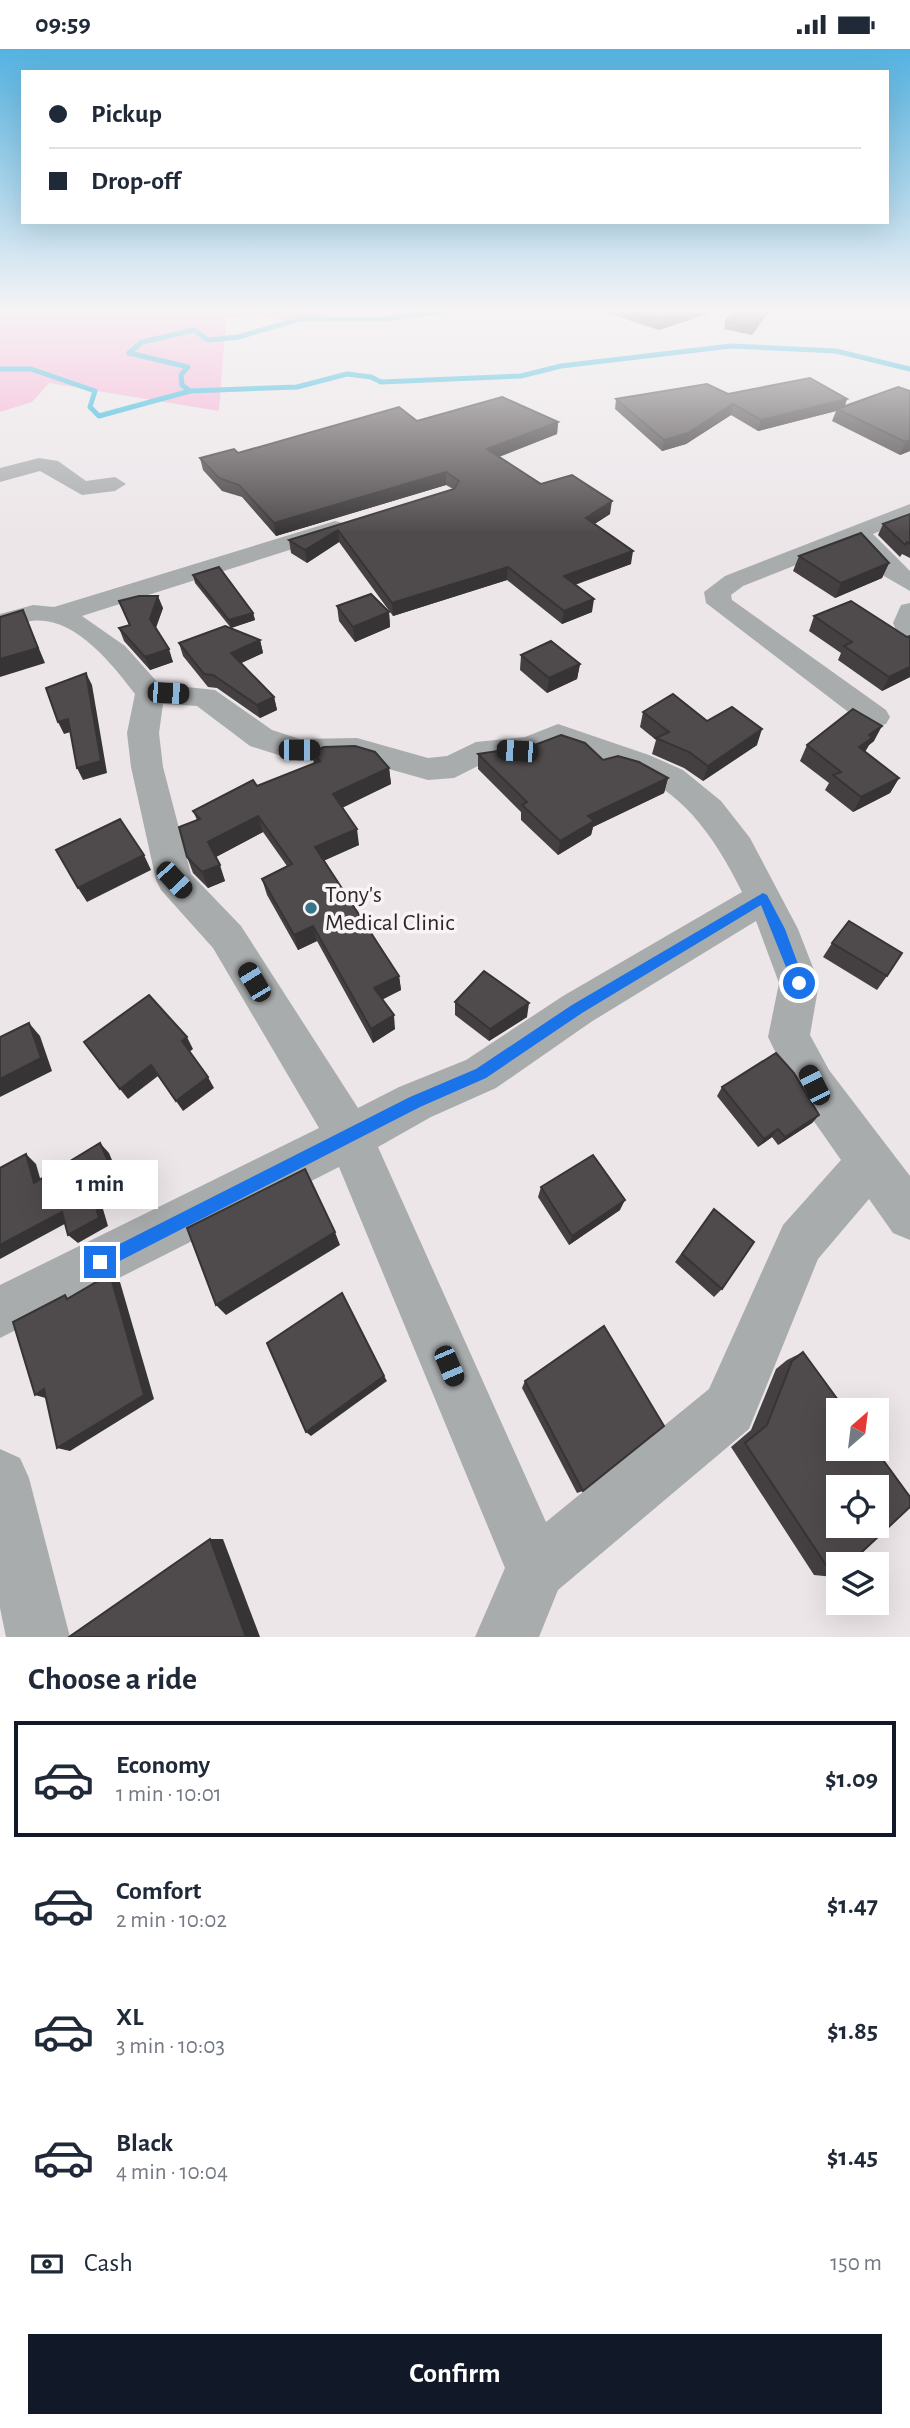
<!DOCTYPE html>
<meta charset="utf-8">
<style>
body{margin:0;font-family:"Alegreya Sans",sans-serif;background:#f6f6f7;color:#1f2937;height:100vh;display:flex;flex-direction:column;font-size:26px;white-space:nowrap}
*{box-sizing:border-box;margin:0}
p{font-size:23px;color:#747a83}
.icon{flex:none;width:38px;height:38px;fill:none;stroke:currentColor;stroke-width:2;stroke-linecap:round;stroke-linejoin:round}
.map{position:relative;height:1588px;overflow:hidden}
.details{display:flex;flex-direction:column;background:#fff;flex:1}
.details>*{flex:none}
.hud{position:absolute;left:21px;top:21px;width:868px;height:154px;border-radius:0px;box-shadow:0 7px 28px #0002;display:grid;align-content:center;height:154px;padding:0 28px;background:#fff}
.needle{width:46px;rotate:28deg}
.controls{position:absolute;left:826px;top:1349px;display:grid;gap:14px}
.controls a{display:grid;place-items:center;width:63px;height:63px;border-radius:0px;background:#fff;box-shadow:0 7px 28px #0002;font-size:35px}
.end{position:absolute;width:32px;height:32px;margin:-16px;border:9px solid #1a73e8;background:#fff;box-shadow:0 0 0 4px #fff}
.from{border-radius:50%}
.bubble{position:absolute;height:49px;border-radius:0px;background:#fff;box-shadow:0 7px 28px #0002;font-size:23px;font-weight:700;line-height:49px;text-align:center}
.car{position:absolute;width:21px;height:42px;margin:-21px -10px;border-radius:9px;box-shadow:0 0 5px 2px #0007;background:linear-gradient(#222 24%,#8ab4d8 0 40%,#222 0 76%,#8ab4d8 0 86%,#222 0)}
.hud b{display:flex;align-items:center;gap:24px;height:66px;font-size:26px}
.hud b+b{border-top:2px solid #e0e1e3}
.hud i{width:18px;height:18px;background:#1f2937}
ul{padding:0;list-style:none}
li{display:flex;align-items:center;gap:21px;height:116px;margin:0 14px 10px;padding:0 14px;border:4px solid transparent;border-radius:0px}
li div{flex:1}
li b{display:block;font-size:26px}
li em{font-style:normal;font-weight:700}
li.selected{border-color:#111827}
li>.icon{width:63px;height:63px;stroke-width:1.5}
h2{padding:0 28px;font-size:32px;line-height:84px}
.pay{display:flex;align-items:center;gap:18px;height:77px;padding:0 28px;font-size:26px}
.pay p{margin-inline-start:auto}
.button{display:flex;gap:14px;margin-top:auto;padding:14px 28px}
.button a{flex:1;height:80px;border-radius:0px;background:#111827;color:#fff;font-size:28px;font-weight:700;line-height:80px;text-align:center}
.status{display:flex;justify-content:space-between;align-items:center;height:49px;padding:0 35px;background:#fff;direction:ltr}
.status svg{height:19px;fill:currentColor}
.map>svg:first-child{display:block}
</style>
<div class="status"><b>09:59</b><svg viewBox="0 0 49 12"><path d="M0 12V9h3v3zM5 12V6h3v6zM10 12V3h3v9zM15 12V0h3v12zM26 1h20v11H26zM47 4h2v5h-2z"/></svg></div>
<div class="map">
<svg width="910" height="1588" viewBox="0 0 910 1588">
<rect width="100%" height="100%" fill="#ece6e9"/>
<polygon fill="#f7a8d0" points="11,262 323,262 322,267 280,271 253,266 226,270 219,362 49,334 32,353 0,363 0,263"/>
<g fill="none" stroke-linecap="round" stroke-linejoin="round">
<g stroke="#17aed7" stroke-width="5">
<polyline points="129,304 142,293 194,281 208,291 238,288 300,270 387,270 444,262"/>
<polyline points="129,304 188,318 181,326 182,336 190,342"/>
<polyline points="0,320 31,320 95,342 90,358 99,367 190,342 297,338 347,325 371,328 381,333 521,327 561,317 731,297 836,302 910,320"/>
</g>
<g fill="#a9acad" fill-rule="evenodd">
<polygon points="39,409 58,412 86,432 115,428 126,435 115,442 82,446 40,422 0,433 0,419"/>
<polygon points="910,455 910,470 873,485 910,522 910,542 884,527 854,493 743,537 731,546 732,551 886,661 890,668 886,675 875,678 864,675 706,554 704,543 725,527"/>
<path d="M335,472L343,474L347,479L343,484L82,567L125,597L159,635L215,641L272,681L300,690L357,689L428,709L447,707L476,693L525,688L558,675L649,706L683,721L721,752L750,789L798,880L819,934L810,986L829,1021L910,1127V1191L893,1184L869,1150L818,1210L749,1380L558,1541L539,1588H475L505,1519L339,1118L0,1289V1236L319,1079L213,899L161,841L156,831L131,718L127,684L135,645C112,615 74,566 31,572C21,574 10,580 0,582V565L33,556L54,558ZM163,655L197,657L250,697L288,709L299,712L357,711L428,731L454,729L484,714L530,709L559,698C592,709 631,718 660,738C698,763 722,803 742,843L563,947L466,1011L399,1038L358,1059L241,877L191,825L163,718L159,684ZM756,872L779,934L768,988L799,1051L841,1111L783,1176L709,1340L546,1473L378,1098L431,1068L496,1039L591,973Z"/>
<polygon points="910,554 910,593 900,591 893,574 901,556"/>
<polygon points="0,1400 20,1409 29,1429 70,1588 6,1588 0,1559"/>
</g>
</g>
<g fill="#444041">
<polygon points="601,262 710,262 710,264 659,281"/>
<polygon points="734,262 769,262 752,286 724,280 726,272"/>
<polygon points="910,342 910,402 900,406 832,372 836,362 758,382 731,366 686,395 662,402 615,360 616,350 728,345 847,350 845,357"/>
<polygon points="417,372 558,373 557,385 499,408 541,435 610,465 594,475 631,515 575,536 592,563 562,575 507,531 393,567 339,493 307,514 291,504 289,491 453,440 446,436 276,487 242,448 222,442 203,421 200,409 238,404"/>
<polygon points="910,465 910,509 902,505 900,508 878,486 883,475"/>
<polygon points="799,507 889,514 882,529 835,549 793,522"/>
<polygon points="193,526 253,564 255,571 231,579 195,534"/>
<polygon points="119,552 163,559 156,579 173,613 150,621 124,592 119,579 129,576"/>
<polygon points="337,557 389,563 390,578 355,593 339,572"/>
<polygon points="814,567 907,588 910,587 910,628 882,642 838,611 841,604 809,582"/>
<polygon points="260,591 263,604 241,614 274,648 277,661 260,669 217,639 208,638 183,607 179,594"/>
<polygon points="521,606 580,615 577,630 547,644 520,621"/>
<polygon points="643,663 707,672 757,696 703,732 684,719 652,705 656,691 640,678"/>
<polygon points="874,692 869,696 865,703 899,729 890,744 853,763 825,741 829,734 800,712 807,696"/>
<polygon points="532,697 603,711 668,729 664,744 593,778 591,786 558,806 521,771 521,763 478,720 478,705"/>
<polygon points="312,703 389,719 391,735 342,758 359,796 324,811 399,927 401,941 382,950 395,980 373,994 317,892 298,901 267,846 262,830 287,817 263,783 216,808 225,832 208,839 193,824 187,808 197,771 193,762 314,715"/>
<polygon points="832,894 887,927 877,941 823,908"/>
<polygon points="455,953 527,968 489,992 455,966"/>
<polygon points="722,1038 819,1066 812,1074 778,1096 772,1088 758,1098 717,1047"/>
<polygon points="541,1138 620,1161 569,1196 538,1148"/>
<polygon points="714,1160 722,1240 714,1248 675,1213"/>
<polygon points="803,1303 834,1528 814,1526 731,1398 751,1381 776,1320 787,1311"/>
<polygon points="525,1332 583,1442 577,1444 522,1339"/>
</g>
<g fill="#373435">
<polygon points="691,262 710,262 710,264 659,281 660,272"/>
<polygon points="765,262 769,262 752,286 754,278"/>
<polygon points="847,350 843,360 837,360 836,362 758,382 761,371"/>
<polygon points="733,355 731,366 686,395 662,402 664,391"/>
<polygon points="558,373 557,385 487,412 487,400"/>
<polygon points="910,391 910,402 900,406 905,393"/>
<polygon points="446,423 446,436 276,487 274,474"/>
<polygon points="612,452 610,465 584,482 586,469"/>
<polygon points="338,481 339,493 307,514 305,501"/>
<polygon points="633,502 631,515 562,540 564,527"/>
<polygon points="889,514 882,529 835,549 841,534"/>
<polygon points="508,518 507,531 393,567 392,554"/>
<polygon points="158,547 163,559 154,583 150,570"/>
<polygon points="594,550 592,563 562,575 564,562"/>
<polygon points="23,561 45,614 0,628 0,610"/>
<polygon points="389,563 390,578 355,593 353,578"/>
<polygon points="253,564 255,571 231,579 229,571"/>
<polygon points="260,591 263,604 235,617 231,604"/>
<polygon points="169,600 173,613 150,621 145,608"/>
<polygon points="580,615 577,630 547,644 549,629"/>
<polygon points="910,618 910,628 882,642 889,628"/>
<polygon points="86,624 92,636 107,724 83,731 77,719"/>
<polygon points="274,648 277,661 260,669 257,656"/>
<polygon points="68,670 74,682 64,685 58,673"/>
<polygon points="882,677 874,692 869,696 864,704 859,698 869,686"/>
<polygon points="762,680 757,696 703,732 708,717"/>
<polygon points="389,719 391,735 336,762 333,745"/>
<polygon points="668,729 664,744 593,778 591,786 558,806 560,792 588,767"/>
<polygon points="899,729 890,744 853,763 861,748"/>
<polygon points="258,767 263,783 214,809 208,793"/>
<polygon points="357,780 359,796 319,814 315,798"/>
<polygon points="144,806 151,821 87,853 78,839"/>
<polygon points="220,816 225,832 208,839 202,823"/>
<polygon points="313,877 317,892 298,901 294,886"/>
<polygon points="399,927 401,941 376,954 374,939"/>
<polygon points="529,954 527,968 489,992 490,980"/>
<polygon points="394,966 395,980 373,994 371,980"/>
<polygon points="29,974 40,987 52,1022 0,1048 0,1030"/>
<polygon points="187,988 193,1000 188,1004 182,992"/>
<polygon points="151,1016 158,1027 128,1050 120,1040"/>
<polygon points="208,1028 214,1039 183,1062 176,1052"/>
<polygon points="819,1066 812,1074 778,1096 785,1088"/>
<polygon points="778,1080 772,1088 758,1098 764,1090"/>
<polygon points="100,1094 109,1104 120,1130 98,1143 108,1177 78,1194 68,1186 89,1134"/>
<polygon points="26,1105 36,1115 44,1143 34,1134"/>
<polygon points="625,1151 620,1161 569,1196 572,1187"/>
<polygon points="62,1163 72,1171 0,1210 0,1196"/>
<polygon points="335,1183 340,1196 226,1266 216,1256"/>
<polygon points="110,1225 120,1233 154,1350 70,1402 57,1399"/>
<polygon points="384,1327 387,1332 311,1387 306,1383"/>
<polygon points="44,1340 49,1350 35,1346"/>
<polygon points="210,1490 223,1490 260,1588 246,1588"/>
</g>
<g fill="#4f4a4c" stroke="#373435" stroke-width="2" fill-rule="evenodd">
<polygon points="629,262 691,262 660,272"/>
<polygon points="734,262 765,262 754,278 726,272"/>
<polygon points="810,329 847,350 761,371 733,355 688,384 664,391 616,350 707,335 728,345"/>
<polygon points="898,338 910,342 910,391 905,393 837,360"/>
<polygon points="502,348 558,373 487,400 541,435 572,426 612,452 586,469 633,502 564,527 594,550 564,562 508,518 392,554 338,481 305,501 289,491 454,440 459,432 446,423 274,474 239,436 219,429 200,409 234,400 238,404 399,358 417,372"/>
<polygon points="910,465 910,495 907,493 905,496 883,475"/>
<polygon points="861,484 889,514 841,534 799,507"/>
<polygon points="219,518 253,564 229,571 193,526"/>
<polygon points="371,545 389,563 353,578 337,557"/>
<polygon points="139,547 158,547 150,570 169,600 145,608 119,579 130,576 119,552"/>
<polygon points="851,552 907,588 910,587 910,618 889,628 844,597 852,593 814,567"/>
<polygon points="23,561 38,599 0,610 0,568"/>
<polygon points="225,577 260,591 231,604 274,648 257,656 213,626 204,625 179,594"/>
<polygon points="551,592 580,615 549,629 521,606"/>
<polygon points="86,624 101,712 77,719 68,670 58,673 46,639"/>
<polygon points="673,645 707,672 732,658 762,680 708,717 689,703 656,689 669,683 643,663"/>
<polygon points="853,660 882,677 869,686 872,689 859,698 899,729 861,748 833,726 841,723 807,696"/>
<polygon points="561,686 585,694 603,711 618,707 639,713 668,729 588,767 594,772 560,792 522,756 527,753 478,705 532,697"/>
<polygon points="355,697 375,703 389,719 333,745 357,780 315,798 399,927 374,939 394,966 371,980 313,877 294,886 262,830 292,815 258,767 208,793 220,816 202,823 187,808 179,778 200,770 193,762 253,731 257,737 320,712 312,703 324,698"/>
<polygon points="120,770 144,806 78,839 56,801"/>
<polygon points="849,872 902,904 887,927 832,894"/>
<polygon points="484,922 529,954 490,980 455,953"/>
<polygon points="149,946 187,988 182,992 208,1028 176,1052 151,1016 120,1040 84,993"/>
<polygon points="29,974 41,1009 0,1030 0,988"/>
<polygon points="776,1004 794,1024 819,1066 785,1088 778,1080 764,1090 722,1038"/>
<polygon points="100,1094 112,1121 89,1134 99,1169 68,1186 62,1163 0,1196 0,1119 26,1105 34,1134"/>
<polygon points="593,1106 625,1151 572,1187 541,1138"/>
<polygon points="305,1120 335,1183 216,1256 187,1179"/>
<polygon points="714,1160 754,1193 722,1240 682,1205"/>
<polygon points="110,1225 144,1346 57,1399 44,1340 35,1346 13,1273 65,1246 67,1250"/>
<polygon points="342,1244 384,1327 306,1383 267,1294"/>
<polygon points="604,1277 664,1377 583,1442 525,1332"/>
<path d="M803,1303L846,1362H838V1400H875L910,1448V1458L848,1516H838V1525L834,1528L745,1394L767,1376L792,1312ZM838,1438H877V1477H838Z"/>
<polygon points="210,1490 246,1588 69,1588"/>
</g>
<linearGradient id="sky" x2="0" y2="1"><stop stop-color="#54b2e1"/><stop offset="0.54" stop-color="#f6f4f5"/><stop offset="1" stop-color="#f6f4f5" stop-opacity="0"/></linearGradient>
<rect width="910" height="484" fill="url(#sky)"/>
<polygon fill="#1a73e8" points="763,844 767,846 785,880 805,934 803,938 794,938 761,856 582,964 486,1029 420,1058 106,1219 94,1219 94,1208 410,1048 476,1020 572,956"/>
<circle fill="#37758b" stroke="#faf3f6" stroke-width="2.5" cx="311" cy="859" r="7"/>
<g text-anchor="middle" stroke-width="7" stroke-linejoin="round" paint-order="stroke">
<g font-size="24" fill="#2b2829" stroke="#faf3f6" text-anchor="start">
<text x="325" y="853">Tony's<tspan x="325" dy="28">Medical Clinic</tspan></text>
</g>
</g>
</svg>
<div class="controls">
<a><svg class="needle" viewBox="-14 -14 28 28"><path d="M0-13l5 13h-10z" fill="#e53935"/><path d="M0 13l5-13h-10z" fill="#747a83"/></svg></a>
<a><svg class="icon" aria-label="locate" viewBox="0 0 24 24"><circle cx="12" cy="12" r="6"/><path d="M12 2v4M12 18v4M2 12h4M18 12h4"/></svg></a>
<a><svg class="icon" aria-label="layers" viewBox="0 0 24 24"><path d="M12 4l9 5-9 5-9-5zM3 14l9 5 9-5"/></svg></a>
</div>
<i class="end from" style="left:799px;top:934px"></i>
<i class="end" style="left:100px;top:1213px"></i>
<div class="bubble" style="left:42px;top:1111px;width:116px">1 min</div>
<i class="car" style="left:168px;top:644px;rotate:93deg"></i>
<i class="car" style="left:299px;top:701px;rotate:90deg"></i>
<i class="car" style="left:517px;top:702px;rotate:274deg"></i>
<i class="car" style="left:174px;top:831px;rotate:137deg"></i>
<i class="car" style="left:254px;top:933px;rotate:329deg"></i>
<i class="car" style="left:814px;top:1036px;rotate:333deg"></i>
<i class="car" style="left:449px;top:1317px;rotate:157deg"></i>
<div class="hud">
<b><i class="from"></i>Pickup</b>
<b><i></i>Drop-off</b>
</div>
</div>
<section class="details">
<h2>Choose a ride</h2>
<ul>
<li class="selected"><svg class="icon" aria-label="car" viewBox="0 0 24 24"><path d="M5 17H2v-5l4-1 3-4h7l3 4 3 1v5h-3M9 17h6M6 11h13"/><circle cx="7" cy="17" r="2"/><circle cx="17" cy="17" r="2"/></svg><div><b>Economy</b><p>1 min · 10:01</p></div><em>$1.09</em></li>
<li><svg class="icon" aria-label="car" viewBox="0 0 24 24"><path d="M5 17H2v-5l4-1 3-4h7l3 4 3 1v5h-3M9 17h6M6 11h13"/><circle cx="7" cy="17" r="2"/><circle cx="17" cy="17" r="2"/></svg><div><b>Comfort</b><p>2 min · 10:02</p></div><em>$1.47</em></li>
<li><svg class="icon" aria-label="car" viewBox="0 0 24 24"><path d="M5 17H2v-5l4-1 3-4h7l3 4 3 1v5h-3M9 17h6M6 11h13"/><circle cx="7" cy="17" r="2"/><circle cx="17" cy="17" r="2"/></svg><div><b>XL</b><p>3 min · 10:03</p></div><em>$1.85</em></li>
<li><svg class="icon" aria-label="car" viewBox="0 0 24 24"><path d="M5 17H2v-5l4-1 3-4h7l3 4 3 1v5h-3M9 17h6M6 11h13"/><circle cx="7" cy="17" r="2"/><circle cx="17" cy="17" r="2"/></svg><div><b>Black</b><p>4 min · 10:04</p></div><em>$1.45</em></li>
</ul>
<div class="pay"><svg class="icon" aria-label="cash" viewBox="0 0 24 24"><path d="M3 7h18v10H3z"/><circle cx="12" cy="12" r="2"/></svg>Cash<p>150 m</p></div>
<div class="button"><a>Confirm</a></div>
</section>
